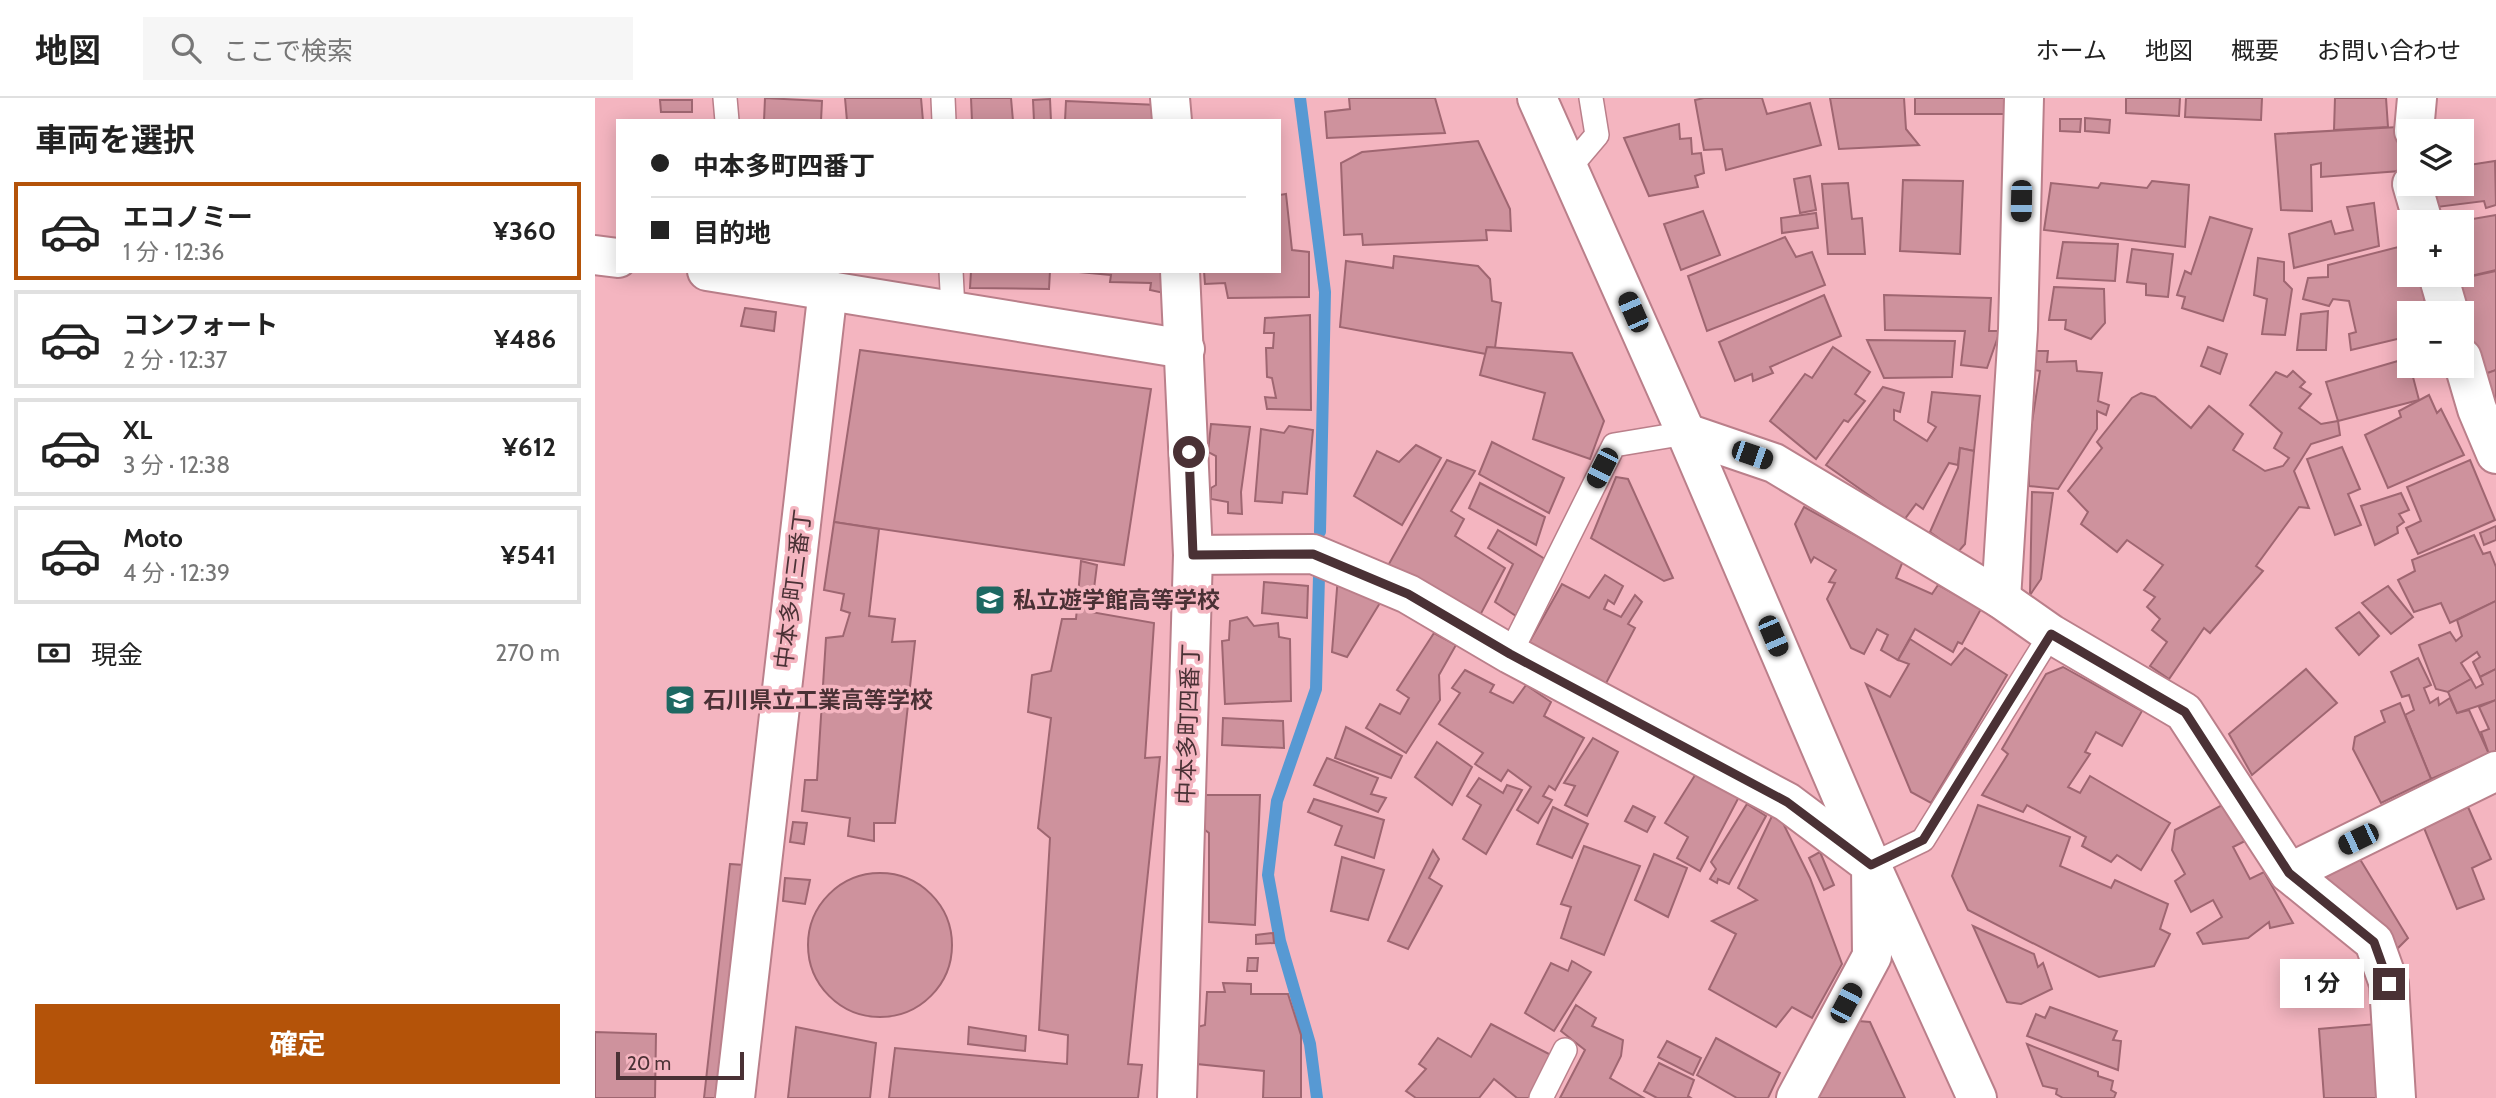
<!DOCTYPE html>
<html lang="ja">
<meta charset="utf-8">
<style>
body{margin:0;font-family:Cabin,"Noto Sans JP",sans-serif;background:#f6f6f6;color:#222;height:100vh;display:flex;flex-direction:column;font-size:26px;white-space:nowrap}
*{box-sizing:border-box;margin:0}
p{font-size:23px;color:#767676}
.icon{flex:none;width:38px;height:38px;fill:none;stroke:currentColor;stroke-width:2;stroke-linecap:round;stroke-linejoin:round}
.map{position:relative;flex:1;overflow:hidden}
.sheet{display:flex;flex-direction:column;background:#fff;width:595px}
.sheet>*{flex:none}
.hud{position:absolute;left:21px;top:21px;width:665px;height:154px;border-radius:0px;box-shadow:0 4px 18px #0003;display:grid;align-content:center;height:154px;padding:0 35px;background:#fff}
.tools{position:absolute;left:1802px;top:21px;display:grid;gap:14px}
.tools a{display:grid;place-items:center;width:77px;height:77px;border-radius:0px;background:#fff;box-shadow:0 4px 18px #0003;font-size:35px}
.scale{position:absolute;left:21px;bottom:18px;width:128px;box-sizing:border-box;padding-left:7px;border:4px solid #4a3135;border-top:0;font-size:19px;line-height:24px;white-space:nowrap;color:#4a3135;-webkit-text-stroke:5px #f4b5c0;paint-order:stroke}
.end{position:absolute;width:32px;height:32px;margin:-16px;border:9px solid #4a3135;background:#fff;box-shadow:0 0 0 4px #fff}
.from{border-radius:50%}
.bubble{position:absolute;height:49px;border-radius:0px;background:#fff;box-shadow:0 4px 18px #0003;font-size:23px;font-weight:700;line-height:49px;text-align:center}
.car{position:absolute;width:21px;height:42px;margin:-21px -10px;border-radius:9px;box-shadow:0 0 5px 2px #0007;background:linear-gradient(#222 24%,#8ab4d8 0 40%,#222 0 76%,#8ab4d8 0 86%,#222 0)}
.hud b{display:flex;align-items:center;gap:24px;height:66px;font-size:26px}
.hud b+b{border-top:2px solid #e0e0e0}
.hud i{width:18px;height:18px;background:#222}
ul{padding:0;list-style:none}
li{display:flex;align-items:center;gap:21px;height:98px;margin:0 14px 10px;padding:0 21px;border:4px solid #e0e0e0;border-radius:0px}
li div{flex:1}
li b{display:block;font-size:26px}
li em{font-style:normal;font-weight:700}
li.active{border-color:#b45309}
li>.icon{width:63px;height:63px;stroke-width:1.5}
h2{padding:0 35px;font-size:32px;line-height:84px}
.pay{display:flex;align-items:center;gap:18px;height:77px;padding:0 35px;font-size:26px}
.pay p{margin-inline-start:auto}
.primary-button{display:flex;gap:14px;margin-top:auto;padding:14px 35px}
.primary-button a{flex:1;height:80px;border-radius:0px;background:#b45309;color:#fff;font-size:28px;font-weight:700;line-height:80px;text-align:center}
header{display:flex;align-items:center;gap:42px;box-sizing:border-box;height:98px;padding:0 35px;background:#fff;border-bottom:2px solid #e0e0e0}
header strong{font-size:33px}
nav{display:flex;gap:38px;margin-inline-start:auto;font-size:24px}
.search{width:490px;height:63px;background:#f6f6f6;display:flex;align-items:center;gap:18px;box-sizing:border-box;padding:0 24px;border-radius:0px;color:#767676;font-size:26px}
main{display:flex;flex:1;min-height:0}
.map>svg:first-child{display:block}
</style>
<header>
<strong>地図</strong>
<div class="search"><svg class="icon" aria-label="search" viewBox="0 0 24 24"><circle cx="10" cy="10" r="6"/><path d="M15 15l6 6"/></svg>ここで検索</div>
<nav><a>ホーム</a><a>地図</a><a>概要</a><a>お問い合わせ</a></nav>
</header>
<main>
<section class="sheet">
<h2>車両を選択</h2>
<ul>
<li class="active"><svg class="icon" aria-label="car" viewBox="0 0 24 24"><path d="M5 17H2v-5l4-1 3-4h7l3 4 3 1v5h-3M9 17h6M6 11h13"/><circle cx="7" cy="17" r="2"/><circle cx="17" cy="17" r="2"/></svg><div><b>エコノミー</b><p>1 分 · 12:36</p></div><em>¥360</em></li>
<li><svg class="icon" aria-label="car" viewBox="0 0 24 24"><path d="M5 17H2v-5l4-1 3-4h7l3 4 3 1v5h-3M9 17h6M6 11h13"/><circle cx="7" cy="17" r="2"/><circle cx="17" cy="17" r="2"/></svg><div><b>コンフォート</b><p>2 分 · 12:37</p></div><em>¥486</em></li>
<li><svg class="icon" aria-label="car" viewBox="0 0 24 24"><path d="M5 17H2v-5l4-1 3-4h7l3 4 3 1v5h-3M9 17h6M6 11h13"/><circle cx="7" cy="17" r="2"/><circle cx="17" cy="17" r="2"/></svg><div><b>XL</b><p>3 分 · 12:38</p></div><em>¥612</em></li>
<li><svg class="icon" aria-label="car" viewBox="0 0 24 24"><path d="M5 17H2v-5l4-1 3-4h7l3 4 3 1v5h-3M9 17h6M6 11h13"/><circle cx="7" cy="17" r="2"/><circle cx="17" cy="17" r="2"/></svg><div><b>Moto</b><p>4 分 · 12:39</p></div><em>¥541</em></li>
</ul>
<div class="pay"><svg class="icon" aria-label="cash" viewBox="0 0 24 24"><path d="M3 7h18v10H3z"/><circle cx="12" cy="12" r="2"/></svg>現金<p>270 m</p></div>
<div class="primary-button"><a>確定</a></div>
</section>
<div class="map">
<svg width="1901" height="1000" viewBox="0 0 1901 1000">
<rect width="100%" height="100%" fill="#f4b5c0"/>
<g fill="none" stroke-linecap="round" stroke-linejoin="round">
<g stroke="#5799d3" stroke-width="12">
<polyline points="705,0 730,194 725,434"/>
<polyline points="722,1000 715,946 685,843 673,777 682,703 721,591 724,478"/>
</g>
</g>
<g fill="#ce929d" stroke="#9f6671" stroke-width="2">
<polygon points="170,0 227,3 226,23 169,23"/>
<polygon points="250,0 326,0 328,23 252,23"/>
<polygon points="376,0 416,0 418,23 377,23"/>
<polygon points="754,0 840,0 850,35 732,40 730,14 755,11"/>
<polygon points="1109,0 1167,0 1172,16 1215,5 1226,47 1131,72 1127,51 1109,52 1100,2"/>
<polygon points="1235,0 1309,0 1311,31 1324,47 1244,51"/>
<polygon points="1320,0 1412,0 1411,16 1320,16"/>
<polygon points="1531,0 1585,0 1584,18 1531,15"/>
<polygon points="1591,0 1667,0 1666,22 1590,19"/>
<polygon points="1740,0 1791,0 1793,29 1739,32"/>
<polygon points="455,1 456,23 439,23 438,2"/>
<polygon points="65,2 97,2 97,14 66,14"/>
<polygon points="471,3 563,7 563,23 470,23"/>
<polygon points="1490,20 1515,22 1514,35 1490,33"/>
<polygon points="1465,21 1486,21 1485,34 1465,33"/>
<polygon points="1084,26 1085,41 1096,40 1097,56 1106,55 1109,75 1100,78 1103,89 1054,98 1029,40"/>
<polygon points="1803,29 1805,73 1726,79 1726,65 1716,67 1717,113 1686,112 1680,36"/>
<polygon points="883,43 915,111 916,133 891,132 892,142 768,147 767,136 749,137 746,65 767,54"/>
<polygon points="1900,63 1901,107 1891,110 1889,103 1842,109 1839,86 1867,86 1867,68"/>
<polygon points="1215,78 1221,112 1205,115 1199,81"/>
<polygon points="1308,82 1368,83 1365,156 1305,153"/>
<polygon points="1557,83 1594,87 1590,149 1449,132 1456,85 1503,90 1506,85 1552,90"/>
<polygon points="1253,85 1257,121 1267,120 1270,156 1233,156 1227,86"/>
<polygon points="691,96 697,152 714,154 714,199 633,200 630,185 610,186 609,173 684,173 684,97"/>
<polygon points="1779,105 1784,148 1699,170 1694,136 1736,123 1740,136 1758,132 1752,109"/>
<polygon points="1108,113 1125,157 1086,172 1069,126"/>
<polygon points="1221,115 1223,130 1187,135 1186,120"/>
<polygon points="1901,117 1901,172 1859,182 1858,177 1867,177 1867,124 1860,124"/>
<polygon points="1615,119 1657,131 1628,223 1587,210 1590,199 1582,197 1590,173 1596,176"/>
<polygon points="1190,139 1201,159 1217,154 1230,187 1112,233 1093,178"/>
<polygon points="1468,144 1523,146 1520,183 1462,180"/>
<polygon points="1815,146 1815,177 1825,177 1832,215 1815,215 1815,238 1756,252 1754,236 1761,234 1754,203 1738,201 1734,208 1708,201 1713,180 1733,179 1733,167"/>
<polygon points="1537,151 1578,156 1573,199 1551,197 1551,186 1532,184"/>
<polygon points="799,158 883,168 895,181 897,203 906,205 900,250 892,249 891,256 745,229 751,163 798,170"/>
<polygon points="1663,160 1689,164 1689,183 1697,191 1690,237 1667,236 1672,201 1659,197"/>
<polygon points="376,173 455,173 454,191 375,190"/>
<polygon points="473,173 568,173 569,195 555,192 556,185 515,184 516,177"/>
<polygon points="1901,173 1901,272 1887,277 1881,247 1874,249 1859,182"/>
<polygon points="1459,189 1509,191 1510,225 1496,241 1470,231 1471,222 1454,222"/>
<polygon points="1229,197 1246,238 1175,269 1178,275 1158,283 1157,276 1140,283 1124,244"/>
<polygon points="1289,197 1396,200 1394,233 1405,233 1392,270 1366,267 1370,233 1290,232"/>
<polygon points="150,210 181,214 179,233 146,228"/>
<polygon points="1733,213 1731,252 1702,252 1706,216"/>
<polygon points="715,217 716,312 672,311 670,299 681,300 677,280 672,279 671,250 678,250 679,235 669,235 670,220"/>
<polygon points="1272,242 1360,243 1357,279 1289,280"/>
<polygon points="892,249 977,255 1009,323 995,361 938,341 950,295 885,277"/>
<polygon points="1238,249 1275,274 1260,296 1270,303 1253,324 1249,322 1221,361 1175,323 1210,276 1217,280"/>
<polygon points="1613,249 1632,256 1625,276 1606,268"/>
<polygon points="265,252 556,291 529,467 239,424"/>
<polygon points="1439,253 1453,253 1452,264 1481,263 1482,273 1507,275 1503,303 1514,307 1511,317 1502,313 1502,331 1463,391 1434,388 1434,343 1445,273 1435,271"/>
<polygon points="1813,260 1824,302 1743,323 1731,284"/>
<polygon points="1901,272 1901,314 1887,277"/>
<polygon points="1698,273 1710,284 1705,289 1716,296 1704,310 1726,326 1743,323 1745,337 1716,346 1699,373 1714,410 1704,409 1661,468 1668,473 1615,535 1609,530 1574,581 1555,568 1572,544 1557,532 1565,521 1552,509 1560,499 1549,492 1568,467 1532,442 1522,454 1486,426 1493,414 1473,393 1507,350 1502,344 1537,300 1546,295 1560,299 1596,330 1614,308 1648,336 1638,352 1670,373 1688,368 1694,360 1679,350 1687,335 1655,307 1681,274 1692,279"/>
<polygon points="1288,289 1309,295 1305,314 1299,312 1299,322 1332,343 1341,329 1333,324 1337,294 1385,298 1379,353 1365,350 1363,367 1354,365 1328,411 1321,406 1309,422 1231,367"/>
<polygon points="1834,297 1842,315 1846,311 1869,357 1793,390 1770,337 1806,319 1804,313"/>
<polygon points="616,326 655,329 646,394 647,416 633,415 633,404 616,401 616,390 621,387 621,358 613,354"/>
<polygon points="694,328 718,332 712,396 688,394 687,405 660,403 666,331 689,335"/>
<polygon points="897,344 969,380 954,415 884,376"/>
<polygon points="821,347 846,360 807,427 759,398 782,353 804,364"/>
<polygon points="1747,349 1765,391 1753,396 1766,427 1740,437 1712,361"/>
<polygon points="1365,350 1379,353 1370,446 1363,454 1335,434 1363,370"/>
<polygon points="852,362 880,373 856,413 869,421 860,438 910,470 882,523 790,473"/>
<polygon points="1875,362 1900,422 1823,456 1811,430 1826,423 1812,389"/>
<polygon points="1021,379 1033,381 1078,480 1069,483 996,440"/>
<polygon points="885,385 950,419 941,447 874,410"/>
<polygon points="1437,394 1458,395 1446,481 1435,497"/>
<polygon points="1806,395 1814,412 1804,416 1809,424 1802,429 1803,435 1780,447 1766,408"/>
<polygon points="1209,409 1308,463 1301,480 1337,496 1343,487 1386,511 1367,546 1363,544 1358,554 1320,531 1303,562 1286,552 1293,537 1282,531 1269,556 1256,550 1232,501 1240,485 1234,484 1241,472 1219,459 1216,464 1200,426"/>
<polygon points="239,424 284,431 274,518 300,521 297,544 320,543 300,725 279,725 279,743 253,738 255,720 207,713 210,682 222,682 231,540 248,538 255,515 246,512 249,496 229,492"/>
<polygon points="1901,428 1901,442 1889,447 1885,435"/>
<polygon points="903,432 950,461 921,518 900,504 918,466 893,450"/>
<polygon points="1879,437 1888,456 1895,454 1901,469 1901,503 1855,525 1846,505 1819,514 1803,482 1820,473 1817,462"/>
<polygon points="486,463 502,467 496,514 559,525 550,660 565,659 533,966 547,967 543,1000 294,1000 300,950 472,966 473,937 444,932 455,740 443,730 456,620 433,614 437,577 456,573 467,521 481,521"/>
<polygon points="1010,477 1028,488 1019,506 1013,502 1009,511 1026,519 1040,497 1047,504 1033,526 1040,530 1008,591 931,550 967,486 994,500"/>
<polygon points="743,478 788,500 752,559 737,554"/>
<polygon points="669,484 713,488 712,520 667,515"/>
<polygon points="1793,488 1818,519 1796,536 1767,505"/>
<polygon points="1901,503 1901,571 1885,579 1878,564 1885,559 1882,554 1866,565 1876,581 1853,594 1841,591 1824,547 1855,534 1861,543 1867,538 1862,522"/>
<polygon points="1764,514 1784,538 1764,557 1741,530"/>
<polygon points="652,519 659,528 683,525 684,539 695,541 696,603 630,606 627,543 634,542 635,523"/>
<polygon points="839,535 861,547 844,577 845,602 811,655 771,630 785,606 805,616 814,600 802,592"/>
<polygon points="1315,541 1356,567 1370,550 1412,577 1336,705 1316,694 1271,586 1295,599 1314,566 1303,562"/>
<polygon points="1823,560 1836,587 1829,590 1835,605 1843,600 1844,607 1855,600 1862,615 1874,612 1894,656 1836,681 1810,617 1819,612 1814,597 1807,599 1796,574"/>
<polygon points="1468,569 1547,613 1527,648 1501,634 1490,654 1495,656 1473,689 1485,695 1495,678 1575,725 1546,772 1522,757 1516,764 1487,748 1491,739 1432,707 1428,714 1387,697 1413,656 1407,651 1451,576"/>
<polygon points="1711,571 1742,605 1657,677 1634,636"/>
<polygon points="1901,571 1901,602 1862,615 1853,594 1876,581 1881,590 1888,586 1885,579"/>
<polygon points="870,572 899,587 895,594 918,605 931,587 956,604 949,618 989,640 960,692 954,688 948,698 957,702 943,725 922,712 936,689 913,672 906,683 880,666 888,655 844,626 865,595 857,590"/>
<polygon points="1901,602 1901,653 1894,656 1886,634 1894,631 1884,609"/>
<polygon points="1805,605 1836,681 1786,705 1758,651 1760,639 1790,624 1786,613"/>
<polygon points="628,620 688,623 689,650 627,647"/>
<polygon points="751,629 807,658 796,680 740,660"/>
<polygon points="998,640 1023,654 992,718 970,707 980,688 969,685"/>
<polygon points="842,644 877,669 857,707 820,679"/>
<polygon points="732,660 783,680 776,696 791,700 783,714 719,687"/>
<polygon points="1102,674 1145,697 1105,773 1082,760 1093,739 1070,725"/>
<polygon points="884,680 908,695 912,687 927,692 891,756 868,741 886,707 872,698"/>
<polygon points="609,697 665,697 660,827 614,824 614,735 606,729"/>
<polygon points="719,701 789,722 779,760 740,747 747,728 713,714"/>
<polygon points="1152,706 1171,718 1134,786 1123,781 1122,785 1115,781 1121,771 1116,764"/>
<polygon points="1629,706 1650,743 1638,749 1655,781 1669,774 1698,825 1675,830 1674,824 1653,840 1608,846 1602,835 1627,819 1618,802 1596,814 1580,783 1590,776 1577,752 1580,732"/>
<polygon points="1383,707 1475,739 1465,768 1516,790 1520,782 1573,806 1565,831 1575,836 1559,868 1504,879 1373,812 1357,778"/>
<polygon points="1038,708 1060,719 1052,734 1030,723"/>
<polygon points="958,709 993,726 977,760 942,746"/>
<polygon points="1873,709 1896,761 1877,770 1889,801 1862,811 1829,730"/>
<polygon points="1177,718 1187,723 1215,780 1247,866 1217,920 1197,909 1181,929 1114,891 1141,836 1117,823 1162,802 1143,790"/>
<polygon points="198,724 212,725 209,746 195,744"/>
<polygon points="989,748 1045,768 1009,857 966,840 976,809 966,806"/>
<polygon points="838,752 844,761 834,780 847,788 813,851 793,843"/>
<polygon points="1225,754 1239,787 1229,792 1214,760"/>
<polygon points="1059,756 1092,770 1073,819 1040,802"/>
<polygon points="1763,758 1813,840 1802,851 1730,780"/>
<polygon points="747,759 789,772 773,822 736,813"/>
<polygon points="135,766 149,767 123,1000 109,1000"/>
<circle cx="285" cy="847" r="72"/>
<polygon points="190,780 215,782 210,806 188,803"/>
<polygon points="1378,828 1439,856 1443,869 1448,865 1457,891 1426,906 1412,904"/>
<polygon points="678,835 679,845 661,846 661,837"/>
<polygon points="653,860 663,860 662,873 652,873"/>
<polygon points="977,863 996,874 959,933 930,915 956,865 973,873"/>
<polygon points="628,885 656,886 656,896 693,896 706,937 706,1000 668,1000 669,973 602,966 602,929 610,927 612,894 630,894"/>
<polygon points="981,907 1001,920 997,928 1028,942 1026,958 1015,980 1049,1000 965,1000 990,952 966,933"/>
<polygon points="1455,909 1522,933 1518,942 1526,943 1523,972 1432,938 1441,916 1450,920"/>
<polygon points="1263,923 1275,924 1310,1000 1224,1000 1220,996"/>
<polygon points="896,926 956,957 934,1000 922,1000 899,981 884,1000 821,1000 811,993 831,971 824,966 843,940 876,959"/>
<polygon points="1781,926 1785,1000 1729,1000 1724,931"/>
<polygon points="201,929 281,945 275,1000 193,1000"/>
<polygon points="374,929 431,938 430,953 373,946"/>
<polygon points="0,934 61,936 60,1000 0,1000"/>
<polygon points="1121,940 1185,975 1173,1000 1142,1000 1102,977"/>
<polygon points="1072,943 1106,960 1098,977 1063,959"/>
<polygon points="1432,946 1503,974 1503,978 1518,983 1516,992 1521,995 1519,1000 1468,1000 1461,996 1462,991 1448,988"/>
<polygon points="1064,965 1099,982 1093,998 1096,1000 1062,1000 1049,993"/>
</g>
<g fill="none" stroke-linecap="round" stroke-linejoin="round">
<g stroke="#ba7f8a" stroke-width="26">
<g id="service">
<polyline points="130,0 132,23"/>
<polyline points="348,0 349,23"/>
<polyline points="974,70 1002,37 996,0"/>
<polyline points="356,173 358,212"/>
<polyline points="915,556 1019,347 1091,335"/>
<polyline points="1276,767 1328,742 1456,536"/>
<polyline points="946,1000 970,952"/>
</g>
</g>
<g stroke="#ba7f8a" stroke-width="42">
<g id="minor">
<polyline points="575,0 577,23"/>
<polyline points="1819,33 1822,0"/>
<polyline points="1817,86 1828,124"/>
<polyline points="0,157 23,160"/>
<polyline points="112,173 590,251"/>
<polyline points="1843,177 1854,215"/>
<polyline points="1867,260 1882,311 1901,356"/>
<polyline points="1091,335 1179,365 1406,501 1456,536 1589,614 1694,775 1779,844 1794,886 1801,1000"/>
<polyline points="598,457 718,456 813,496 915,556 1192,704 1276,767 1277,858 1201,1000"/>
<polyline points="1406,501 1423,231 1429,0"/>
<polyline points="1694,775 1901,673"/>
<polyline points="140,1000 233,191"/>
<polyline points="582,1000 598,457 585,173"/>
</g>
</g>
<g stroke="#ba7f8a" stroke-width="42">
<polyline id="tertiary" points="942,0 1091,335 1276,767 1382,1000"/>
</g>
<use href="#service" stroke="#fff" stroke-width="23"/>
<use href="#minor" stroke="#fff" stroke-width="38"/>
<use href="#tertiary" stroke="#fff" stroke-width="38"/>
</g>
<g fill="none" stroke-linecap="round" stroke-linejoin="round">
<polyline stroke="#4a3135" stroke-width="9" points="594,354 598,457 718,456 813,496 915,556 1192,704 1276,767 1328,742 1456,536 1590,614 1694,775 1779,844 1794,886"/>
</g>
<defs>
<g id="school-square" transform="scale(1.575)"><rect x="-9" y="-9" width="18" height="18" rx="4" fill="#1d6862" stroke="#f4b5c0"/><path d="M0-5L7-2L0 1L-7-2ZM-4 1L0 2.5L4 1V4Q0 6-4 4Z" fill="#fff"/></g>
</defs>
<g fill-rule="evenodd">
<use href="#school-square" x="395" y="502"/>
<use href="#school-square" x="85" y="602"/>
</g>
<g text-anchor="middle" stroke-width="7" stroke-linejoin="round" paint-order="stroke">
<g font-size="23" fill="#4a3135" stroke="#f4b5c0">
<text transform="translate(198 491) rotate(-83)" y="8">中本多町三番丁</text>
<text transform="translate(593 626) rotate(-88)" y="8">中本多町四番丁</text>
</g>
<g font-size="23" font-weight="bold" fill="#4a3135" stroke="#f4b5c0" text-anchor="start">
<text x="418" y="510">私立遊学館高等学校</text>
<text x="108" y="610">石川県立工業高等学校</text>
</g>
</g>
</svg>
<div class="tools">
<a><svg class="icon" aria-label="layers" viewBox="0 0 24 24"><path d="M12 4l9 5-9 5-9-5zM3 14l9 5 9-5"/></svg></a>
<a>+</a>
<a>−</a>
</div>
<div class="scale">20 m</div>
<i class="end from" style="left:594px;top:354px"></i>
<i class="end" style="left:1794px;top:886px"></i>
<div class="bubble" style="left:1685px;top:861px;width:84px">1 分</div>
<i class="car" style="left:1426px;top:103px;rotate:181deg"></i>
<i class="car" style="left:1038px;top:214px;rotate:336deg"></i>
<i class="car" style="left:1157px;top:357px;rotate:109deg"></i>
<i class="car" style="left:1007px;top:370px;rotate:207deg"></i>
<i class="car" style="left:1178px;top:538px;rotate:157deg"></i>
<i class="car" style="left:1763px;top:741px;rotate:244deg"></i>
<i class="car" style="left:1251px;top:905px;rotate:28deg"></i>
<div class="hud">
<b><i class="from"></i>中本多町四番丁</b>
<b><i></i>目的地</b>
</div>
</div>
</main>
